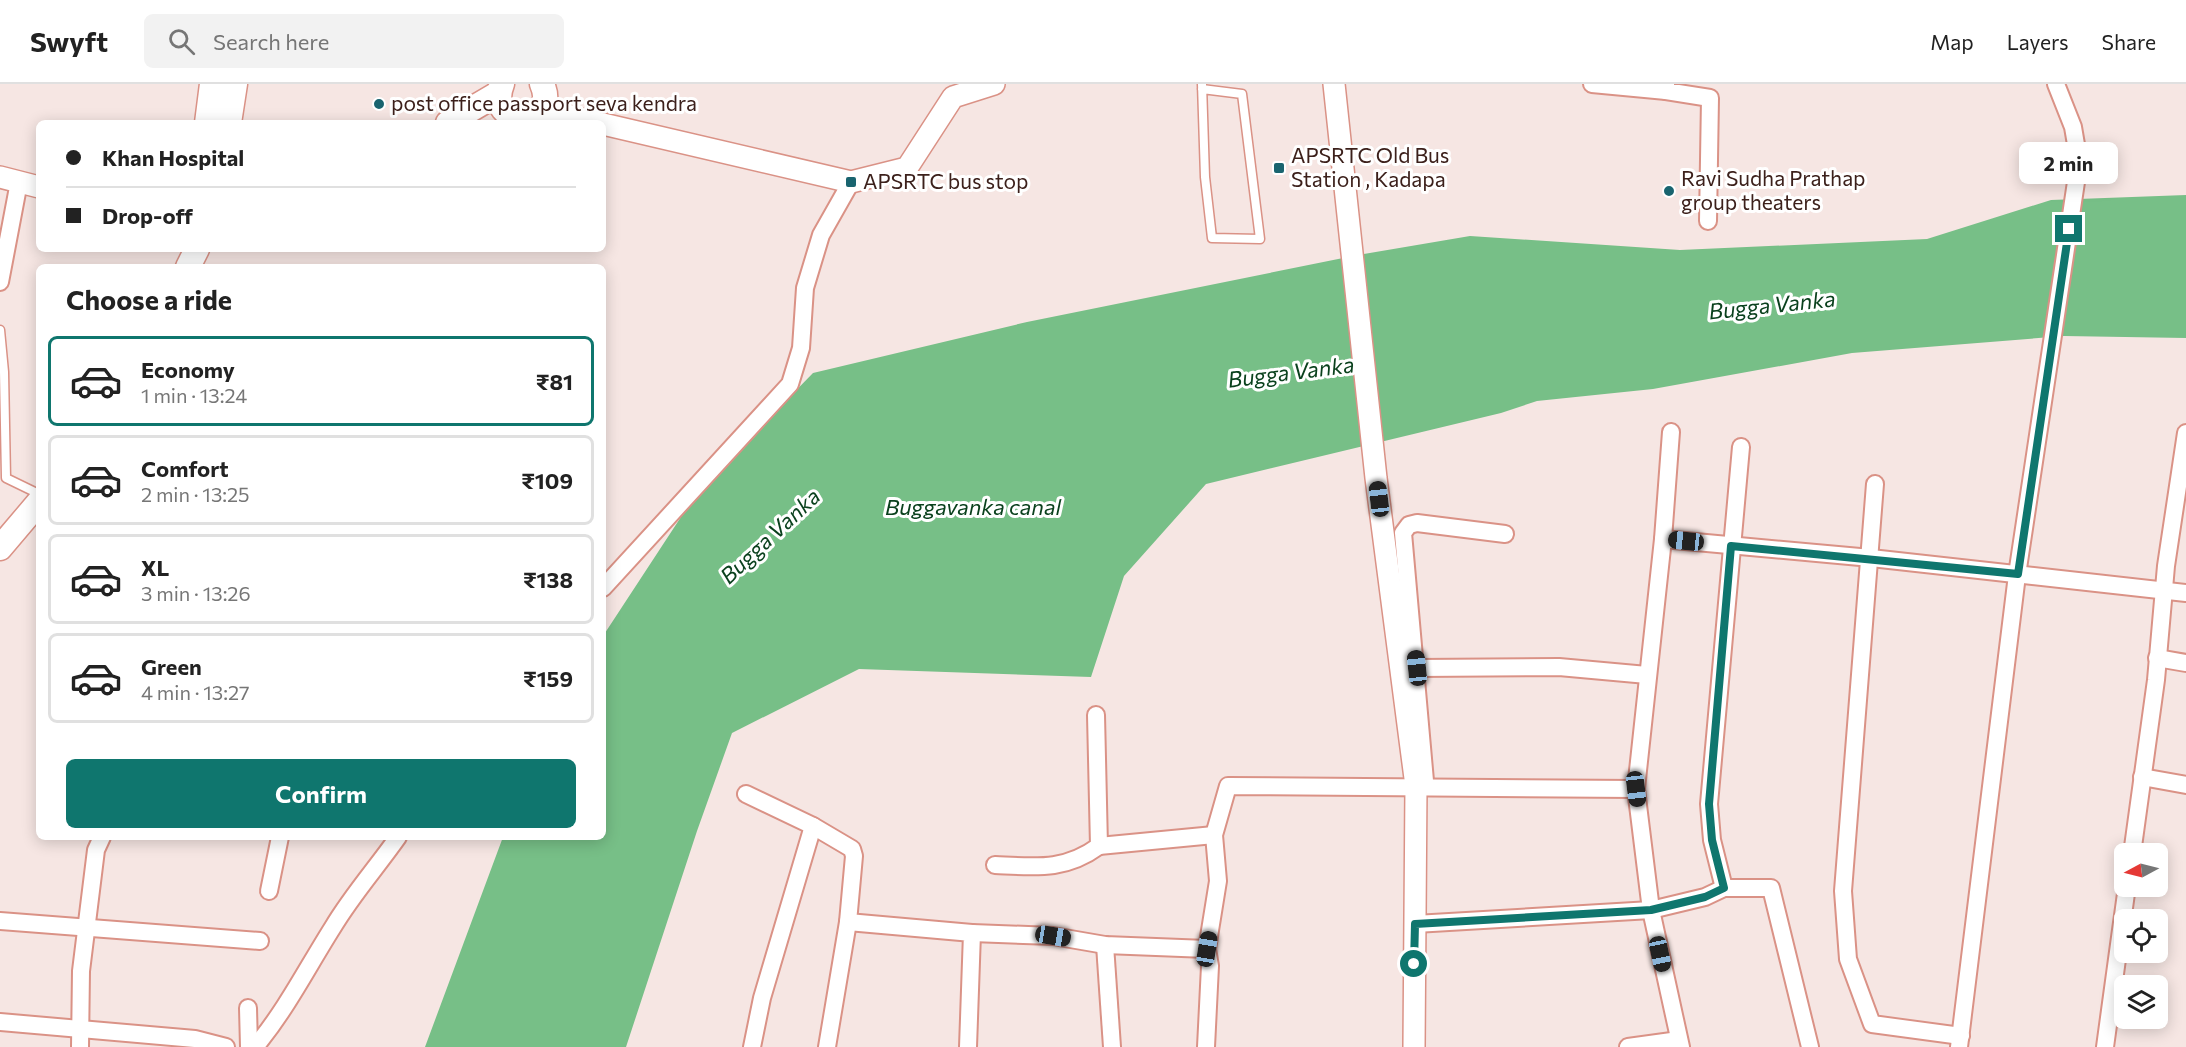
<!DOCTYPE html>
<meta charset="utf-8">
<style>
body{margin:0;font-family:Commissioner,sans-serif;background:#f2f2f2;color:#222;height:100vh;display:flex;flex-direction:column;font-size:22px;white-space:nowrap}
*{box-sizing:border-box;margin:0}
p{font-size:20px;color:#767676}
.icon{flex:none;width:33px;height:33px;fill:none;stroke:currentColor;stroke-width:2;stroke-linecap:round;stroke-linejoin:round}
.map{position:relative;flex:1;overflow:hidden}
.details{position:absolute;left:36px;top:180px;width:570px;height:576px;display:flex;flex-direction:column;background:#fff;border-radius:9px;box-shadow:0 3px 15px #0003}
.details>*{flex:none}
.top-card{position:absolute;left:36px;top:36px;width:570px;height:132px;border-radius:9px;box-shadow:0 3px 15px #0003;display:grid;align-content:center;height:132px;padding:0 30px;background:#fff}
.needle{width:39px;rotate:263deg}
.tools{position:absolute;left:2114px;top:759px;display:grid;gap:12px}
.tools a{display:grid;place-items:center;width:54px;height:54px;border-radius:9px;background:#fff;box-shadow:0 3px 15px #0003;font-size:30px}
.end{position:absolute;width:27px;height:27px;margin:-14px;border:8px solid #0f766e;background:#fff;box-shadow:0 0 0 3px #fff}
.from{border-radius:50%}
.bubble{position:absolute;height:42px;border-radius:9px;background:#fff;box-shadow:0 3px 15px #0003;font-size:20px;font-weight:700;line-height:42px;text-align:center}
.car{position:absolute;width:18px;height:36px;margin:-18px -9px;border-radius:8px;box-shadow:0 0 4px 2px #0007;background:linear-gradient(#222 24%,#8ab4d8 0 40%,#222 0 76%,#8ab4d8 0 86%,#222 0)}
.top-card b{display:flex;align-items:center;gap:21px;height:57px;font-size:22px}
.top-card b+b{border-top:2px solid #e0e0e0}
.top-card i{width:15px;height:15px;background:#222}
ul{padding:0;list-style:none}
li{display:flex;align-items:center;gap:18px;height:90px;margin:0 12px 9px;padding:0 18px;border:3px solid #e0e0e0;border-radius:9px}
li div{flex:1}
li b{display:block;font-size:22px}
li em{font-style:normal;font-weight:700}
li.active{border-color:#0f766e}
li>.icon{width:54px;height:54px;stroke-width:1.5}
h2{padding:0 30px;font-size:27px;line-height:72px}
.cta{display:flex;gap:12px;margin-top:auto;padding:12px 30px}
.cta a{flex:1;height:69px;border-radius:9px;background:#0f766e;color:#fff;font-size:24px;font-weight:700;line-height:69px;text-align:center}
header{display:flex;align-items:center;gap:36px;box-sizing:border-box;height:84px;padding:0 30px;background:#fff;border-bottom:2px solid #e0e0e0}
header strong{font-size:28px}
nav{display:flex;gap:33px;margin-inline-start:auto;font-size:21px}
.search{width:420px;height:54px;background:#f2f2f2;display:flex;align-items:center;gap:15px;box-sizing:border-box;padding:0 21px;border-radius:9px;color:#767676;font-size:22px}
.map>svg:first-child{display:block}
</style>
<header>
<strong>Swyft</strong>
<div class="search"><svg class="icon" aria-label="search" viewBox="0 0 24 24"><circle cx="10" cy="10" r="6"/><path d="M15 15l6 6"/></svg>Search here</div>
<nav><a>Map</a><a>Layers</a><a>Share</a></nav>
</header>
<div class="map">
<svg width="2186" height="963" viewBox="0 0 2186 963">
<rect width="100%" height="100%" fill="#f6e6e3"/>
<polygon fill="#77bf87" points="2186,111 2186,254 2064,252 1852,269 1653,305 1537,317 1501,329 1206,400 1124,492 1091,593 859,585 732,649 697,747 626,963 425,963 503,753 603,753 603,552 698,407 813,289 1027,238 1358,171 1470,152 1680,166 1927,155 2051,116"/>
<g fill="none" stroke-linecap="round" stroke-linejoin="round">
<g stroke="#da9286" stroke-width="11">
<g id="service">
<polyline points="1202,0 1205,93 1212,154 1260,155 1242,10 1202,5"/>
<polyline points="0,246 4,288 6,394 39,410"/>
</g>
</g>
<g stroke="#da9286" stroke-width="20">
<g id="minor">
<polyline points="1592,0 1666,7"/>
<polyline points="1666,0 1666,7 1710,14 1708,137"/>
<polyline points="0,198 19,98"/>
<polyline points="1671,348 1663,455 1636,705 1651,826 1681,963"/>
<polyline points="1875,400 1843,807 1848,875 1872,940 1961,952"/>
<polyline points="1663,455 1871,474 2186,509"/>
<polyline points="603,504 790,300 801,264 805,204 821,151 851,98"/>
<polyline points="2157,574 2186,579"/>
<polyline points="1417,584 1559,583 1647,591"/>
<polyline points="2142,693 2186,701"/>
<polyline points="1425,697 1403,449 1409,441 1417,439 1505,450"/>
<polyline points="746,710 813,742 852,765 854,772 848,838 972,849 968,963"/>
<polyline points="1099,762 1214,751"/>
<polyline points="2132,770 2156,596 2166,482 2186,349"/>
<path d="M995,781C1036,783 1065,787 1099,762L1096,631"/>
<polyline points="1724,804 1712,756 1709,720 1741,363"/>
<polyline points="269,807 280,753"/>
<polyline points="0,837 260,857"/>
<polyline points="1415,840 1651,826 1705,813 1724,804 1771,804 1810,963"/>
<polyline points="972,849 1053,852 1105,861 1207,865"/>
<polyline points="1105,861 1112,963"/>
<polyline points="248,924 249,963"/>
<polyline points="0,938 195,955 226,963"/>
<polyline points="80,963 81,887 96,766 102,753"/>
<path d="M255,963C286,926 307,884 333,843C352,811 377,783 398,753"/>
<polyline points="752,963 762,914 813,742"/>
<polyline points="827,963 848,838"/>
<polyline points="1206,963 1210,882 1207,865 1218,797 1214,751 1228,702 1636,705"/>
<polyline points="1628,963 1679,956"/>
<polyline points="1959,963 2017,491 2079,78 2073,43 2056,0"/>
<polyline points="2105,963 2127,802"/>
</g>
</g>
<g stroke="#da9286" stroke-width="24">
<g id="tertiary">
<polyline points="1334,0 1376,394 1416,702 1414,963"/>
<polyline points="541,24 597,39"/>
<polyline points="603,40 851,98 907,84 953,13 994,0"/>
<polyline points="0,93 39,103"/>
</g>
</g>
<g stroke="#da9286" stroke-width="27">
<g id="secondary">
<path d="M502,0C484,46 561,42 542,0"/>
<polyline points="207,39 212,0"/>
<polyline points="229,39 235,0"/>
<polyline points="448,39 499,9"/>
<polyline points="188,183 197,165"/>
<polyline points="0,464 39,418"/>
</g>
</g>
<use href="#service" stroke="#fff" stroke-width="8"/>
<use href="#minor" stroke="#fff" stroke-width="16"/>
<use href="#tertiary" stroke="#fff" stroke-width="21"/>
<use href="#secondary" stroke="#fff" stroke-width="24"/>
</g>
<g fill="none" stroke-linecap="round" stroke-linejoin="round">
<polyline stroke="#0f766e" stroke-width="8" points="1414,880 1415,840 1651,826 1705,813 1724,804 1712,756 1709,720 1731,462 2018,490 2069,145"/>
</g>
<g fill="#19646f" stroke="#fff" stroke-width="2">
<circle cx="379" cy="20" r="6"/>
<rect x="1273" y="78" width="12" height="12" rx="3"/>
<rect x="845" y="92" width="12" height="12" rx="3"/>
<circle cx="1669" cy="107" r="6"/>
</g>
<g text-anchor="middle" stroke-width="6" stroke-linejoin="round" paint-order="stroke">
<g font-size="21" fill="#3c201b" stroke="#fff" text-anchor="start">
<text x="391" y="27">post office passport seva kendra</text>
<text x="1291" y="79">APSRTC Old Bus<tspan x="1291" dy="24">Station , Kadapa</tspan></text>
<text x="1681" y="102">Ravi Sudha Prathap<tspan x="1681" dy="24">group theaters</tspan></text>
<text x="863" y="105">APSRTC bus stop</text>
</g>
<g font-size="22" font-style="italic" fill="#0a411d" stroke="#fff">
<text transform="translate(1772 221) rotate(-6)" y="8">Bugga Vanka</text>
<text transform="translate(1291 288) rotate(-7)" y="8">Bugga Vanka</text>
<text x="973" y="431">Buggavanka canal</text>
<text transform="translate(770 452) rotate(-43)" y="8">Bugga Vanka</text>
</g>
</g>
</svg>
<div class="tools">
<a><svg class="needle" viewBox="-14 -14 28 28"><path d="M0-13l5 13h-10z" fill="#e53935"/><path d="M0 13l5-13h-10z" fill="#767676"/></svg></a>
<a><svg class="icon" aria-label="locate" viewBox="0 0 24 24"><circle cx="12" cy="12" r="6"/><path d="M12 2v4M12 18v4M2 12h4M18 12h4"/></svg></a>
<a><svg class="icon" aria-label="layers" viewBox="0 0 24 24"><path d="M12 4l9 5-9 5-9-5zM3 14l9 5 9-5"/></svg></a>
</div>
<i class="end from" style="left:1414px;top:880px"></i>
<i class="end" style="left:2069px;top:145px"></i>
<div class="bubble" style="left:2019px;top:58px;width:99px">2 min</div>
<i class="car" style="left:1379px;top:415px;rotate:353deg"></i>
<i class="car" style="left:1686px;top:457px;rotate:276deg"></i>
<i class="car" style="left:1417px;top:584px;rotate:354deg"></i>
<i class="car" style="left:1636px;top:705px;rotate:173deg"></i>
<i class="car" style="left:1053px;top:852px;rotate:99deg"></i>
<i class="car" style="left:1207px;top:865px;rotate:9deg"></i>
<i class="car" style="left:1660px;top:870px;rotate:168deg"></i>
<div class="top-card">
<b><i class="from"></i>Khan Hospital</b>
<b><i></i>Drop-off</b>
</div>
<section class="details">
<h2>Choose a ride</h2>
<ul>
<li class="active"><svg class="icon" aria-label="car" viewBox="0 0 24 24"><path d="M5 17H2v-5l4-1 3-4h7l3 4 3 1v5h-3M9 17h6M6 11h13"/><circle cx="7" cy="17" r="2"/><circle cx="17" cy="17" r="2"/></svg><div><b>Economy</b><p>1 min · 13:24</p></div><em>₹81</em></li>
<li><svg class="icon" aria-label="car" viewBox="0 0 24 24"><path d="M5 17H2v-5l4-1 3-4h7l3 4 3 1v5h-3M9 17h6M6 11h13"/><circle cx="7" cy="17" r="2"/><circle cx="17" cy="17" r="2"/></svg><div><b>Comfort</b><p>2 min · 13:25</p></div><em>₹109</em></li>
<li><svg class="icon" aria-label="car" viewBox="0 0 24 24"><path d="M5 17H2v-5l4-1 3-4h7l3 4 3 1v5h-3M9 17h6M6 11h13"/><circle cx="7" cy="17" r="2"/><circle cx="17" cy="17" r="2"/></svg><div><b>XL</b><p>3 min · 13:26</p></div><em>₹138</em></li>
<li><svg class="icon" aria-label="car" viewBox="0 0 24 24"><path d="M5 17H2v-5l4-1 3-4h7l3 4 3 1v5h-3M9 17h6M6 11h13"/><circle cx="7" cy="17" r="2"/><circle cx="17" cy="17" r="2"/></svg><div><b>Green</b><p>4 min · 13:27</p></div><em>₹159</em></li>
</ul>
<div class="cta"><a>Confirm</a></div>
</section>
</div>
